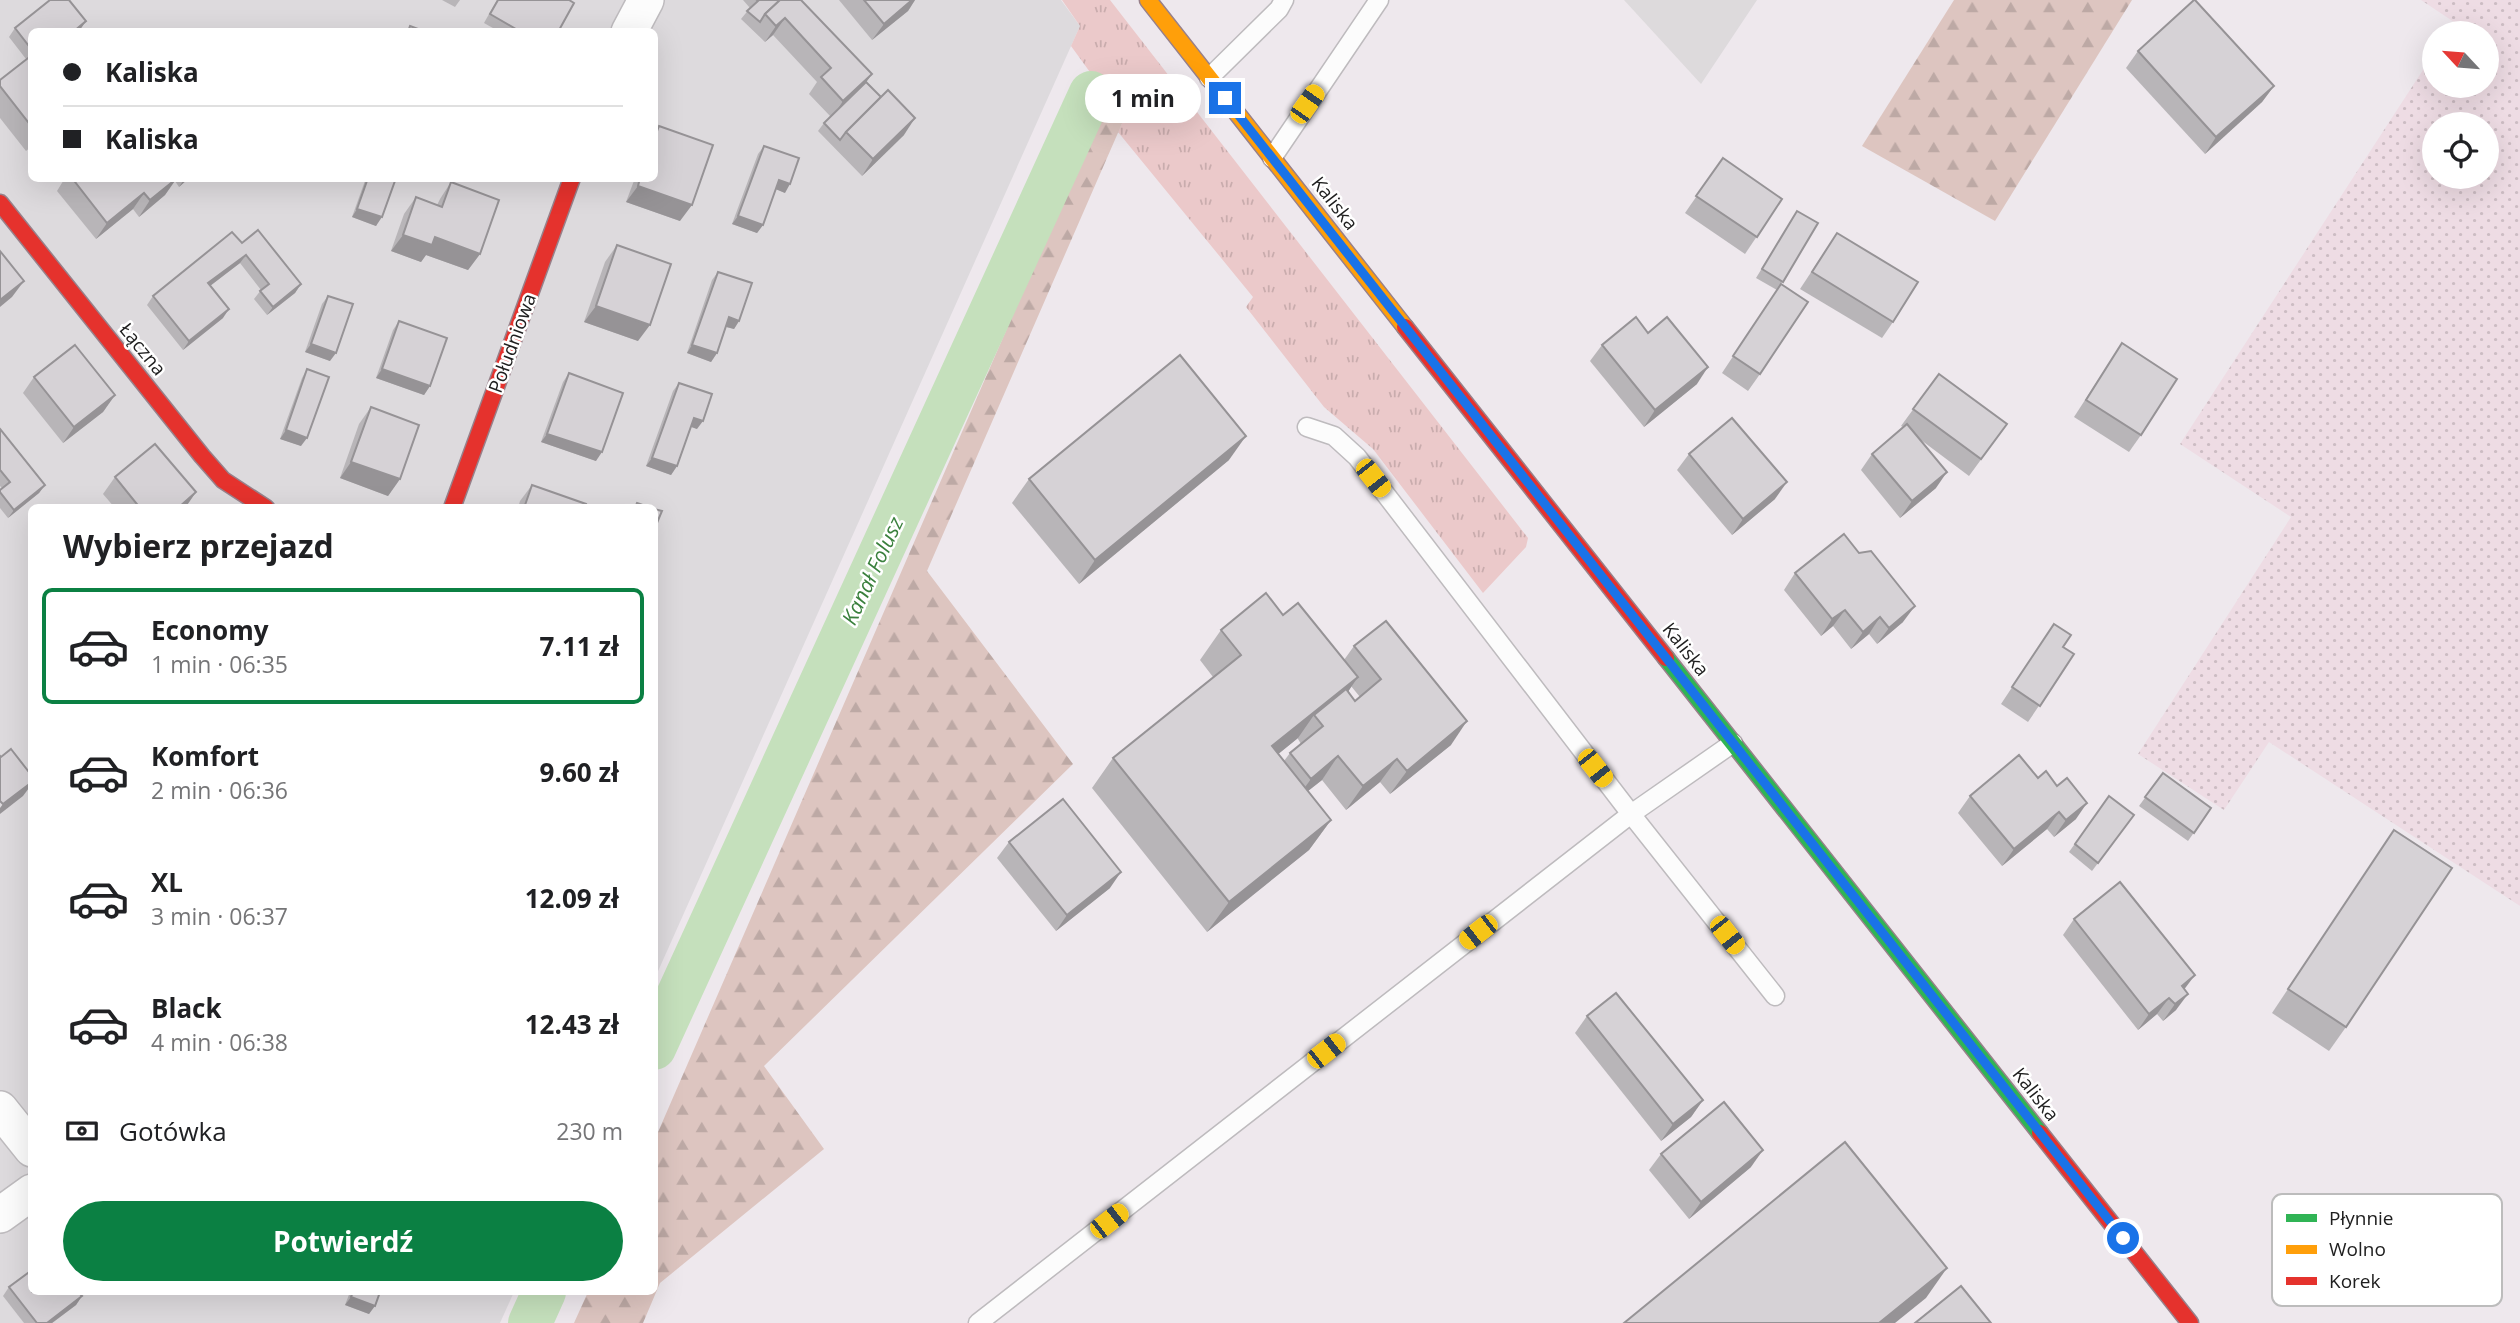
<!DOCTYPE html>
<html lang="pl">
<meta charset="utf-8">
<style>
body{margin:0;font-family:"Open Sans",sans-serif;background:#f6f6f6;color:#202124;height:100vh;display:flex;flex-direction:column;font-size:26px;white-space:nowrap}
*{box-sizing:border-box;margin:0}
p{font-size:23px;color:#757577}
.icon{flex:none;width:38px;height:38px;fill:none;stroke:currentColor;stroke-width:2;stroke-linecap:round;stroke-linejoin:round}
.map{position:relative;flex:1;overflow:hidden}
.drawer{position:absolute;left:28px;top:504px;width:630px;height:791px;display:flex;flex-direction:column;background:#fff;border-radius:10px;box-shadow:0 7px 28px #0002}
.drawer>*{flex:none}
.guide{position:absolute;left:28px;top:28px;width:630px;height:154px;border-radius:10px;box-shadow:0 7px 28px #0002;display:grid;align-content:center;height:154px;padding:0 35px;background:#fff}
.needle{width:46px;rotate:296deg}
.buttons{position:absolute;left:2422px;top:21px;display:grid;gap:14px}
.buttons a{display:grid;place-items:center;width:77px;height:77px;border-radius:50%;background:#fff;box-shadow:0 7px 28px #0002;font-size:35px}
.end{position:absolute;width:32px;height:32px;margin:-16px;border:9px solid #1a73e8;background:#fff;box-shadow:0 0 0 4px #fff}
.from{border-radius:50%}
.bubble{position:absolute;height:49px;border-radius:24px;background:#fff;box-shadow:0 7px 28px #0002;font-size:23px;font-weight:700;line-height:49px;text-align:center}
.car{position:absolute;width:21px;height:42px;margin:-21px -10px;border-radius:9px;box-shadow:0 0 5px 2px #0007;background:linear-gradient(#f5c518 24%,#345 0 40%,#f5c518 0 76%,#345 0 86%,#f5c518 0)}
.guide b{display:flex;align-items:center;gap:24px;height:66px;font-size:26px}
.guide b+b{border-top:2px solid #e0e0e0}
.guide i{width:18px;height:18px;background:#202124}
ul{padding:0;list-style:none}
li{display:flex;align-items:center;gap:21px;height:116px;margin:0 14px 10px;padding:0 21px;border:4px solid transparent;border-radius:10px}
li div{flex:1}
li b{display:block;font-size:26px}
li em{font-style:normal;font-weight:700}
li.active{border-color:#0b8043}
li>.icon{width:63px;height:63px;stroke-width:1.5}
h2{padding:0 35px;font-size:32px;line-height:84px}
.pay{display:flex;align-items:center;gap:18px;height:77px;padding:0 35px;font-size:26px}
.pay p{margin-inline-start:auto}
.action{display:flex;gap:14px;margin-top:auto;padding:14px 35px}
.action a{flex:1;height:80px;border-radius:42px;background:#0b8043;color:#fff;font-size:28px;font-weight:700;line-height:80px;text-align:center}
.map>svg:first-child{display:block}
</style>
<div class="map">
<svg width="2520" height="1323" viewBox="0 0 2520 1323">
<defs>
<pattern id="farmland-dots" width="8" height="8" patternUnits="userSpaceOnUse" patternTransform="scale(1.75)"><rect width="8" height="8" fill="#eedce4"/><path d="M2 2h.1M6 6h.1" fill="none" stroke="#ccbcc3" stroke-width="1.8" stroke-linecap="round"/></pattern>
<pattern id="grass-tufts" width="24" height="20" patternUnits="userSpaceOnUse" patternTransform="scale(1.75)"><rect width="24" height="20" fill="#ebc9ca"/><path d="M3 7l-1-3M5 7V3M7 7l1-3M15 17l-1-3M17 17v-4M19 17l1-3" fill="none" stroke="#c9acad"/></pattern>
<pattern id="forest-firs" width="22" height="20" patternUnits="userSpaceOnUse" patternTransform="scale(1.75)"><rect width="22" height="20" fill="#ddc5c0"/><path d="M5 1l3.5 6h-7zM16 11l3.5 6h-7z" fill="#bda9a5"/></pattern>
</defs>
<rect width="100%" height="100%" fill="#eee8ed"/>
<path fill="#dddadd" fill-rule="evenodd" d="M0,0H1061L1080,26L655,978L654,508H32V1292H514L500,1323H0ZM32,32H654V178H32Z"/>
<path fill="url(#farmland-dots)" fill-rule="evenodd" d="M2421,0H2520V906L2269,742L2224,810L2138,754L2291,517L2180,444L2434,53V86H2487V33H2447L2454,22ZM2434,124H2487V177H2434Z"/>
<polygon fill="url(#grass-tufts)" points="1062,0 1110,0 1528,538 1526,547 1483,593 1373,449 1324,407 1246,307 1253,297 1118,132 1124,119 1071,46 1080,26"/>
<g fill="url(#forest-firs)">
<polygon points="1954,0 2132,0 1995,221 1862,146"/>
<polygon points="1107,98 1124,119 927,571 1073,764 764,1066 824,1149 660,1283 643,1323 574,1323 588,1292 654,1292 655,1139"/>
</g>
<polygon fill="#dddadc" points="1624,0 1757,0 1701,84"/>
<g fill="none" stroke-linecap="round" stroke-linejoin="round">
<g stroke="#c5e0bc" stroke-width="44">
<polyline points="654,1048 1091,93"/>
<polyline points="530,1323 544,1292"/>
</g>
<g stroke="#bebbbe" stroke-width="21">
<g id="lane">
<polyline points="1209,78 1279,9 1284,0"/>
<polyline points="1272,158 1379,0"/>
<polyline points="1307,427 1334,436 1357,457 1631,814 1733,743"/>
<polyline points="978,1323 1631,814 1775,996"/>
</g>
</g>
<g stroke="#bebbbe" stroke-width="38">
<g id="street">
<polyline points="629,32 646,0"/>
<polyline points="0,1109 32,1149"/>
<polyline points="0,1215 32,1192"/>
</g>
</g>
<g stroke="#98808a" stroke-width="19">
<polyline id="fast" points="1666,658 2040,1133"/>
</g>
<g stroke="#98808a" stroke-width="19">
<polyline id="slow" points="1148,0 1405,327"/>
</g>
<g stroke="#98808a" stroke-width="19">
<g id="jam">
<polyline points="0,203 202,456 223,480 266,508"/>
<polyline points="1405,327 1666,658"/>
<polyline points="452,508 572,178"/>
<polyline points="2040,1133 2190,1323"/>
</g>
</g>
<use href="#lane" stroke="#fcfcfc" stroke-width="18"/>
<use href="#street" stroke="#fcfcfc" stroke-width="35"/>
<use href="#fast" stroke="#30b455" stroke-width="16"/>
<use href="#slow" stroke="#ff9f0a" stroke-width="16"/>
<use href="#jam" stroke="#e5322d" stroke-width="16"/>
</g>
<g fill="#b8b5b8" fill-rule="evenodd">
<polygon points="442,0 460,0 455,7"/>
<polygon points="497,0 569,0 558,32 500,32 484,23"/>
<polygon points="743,0 801,0 866,82 904,135 862,176 818,131 824,123 831,117 809,94 817,82 773,35 765,42 741,19 750,8"/>
<polygon points="839,0 915,0 908,11 872,40"/>
<polygon points="15,28 80,30 32,32 32,146 26,151 0,118 0,80 26,59 9,37"/>
<polygon points="2138,51 2274,86 2262,102 2205,154 2126,68"/>
<polygon points="659,126 680,221 626,202 635,178 654,178 654,132"/>
<polygon points="764,146 785,193 776,189 763,225 757,233 732,224 758,154"/>
<polygon points="1723,158 1782,199 1745,254 1685,213"/>
<polygon points="65,178 189,178 179,187 175,181 165,195 139,217 133,209 96,239 57,191"/>
<polygon points="366,178 396,178 376,226 352,217"/>
<polygon points="451,182 480,254 468,270 426,255 421,262 391,251 404,214 416,197 437,205 440,199"/>
<polygon points="1797,211 1818,223 1781,284 1760,374 1748,391 1722,373 1777,290 1756,278"/>
<polygon points="1837,233 1893,322 1882,338 1800,289"/>
<polygon points="242,243 301,284 295,293 267,315 254,299 261,290 240,263 210,286 223,318 183,350 147,305 153,296"/>
<polygon points="617,245 638,341 584,322 605,262"/>
<polygon points="718,272 739,321 734,329 726,327 717,353 711,362 687,353 712,280"/>
<polygon points="328,296 330,361 305,352 322,304"/>
<polygon points="399,321 430,386 424,395 376,378 393,330"/>
<polygon points="1648,333 1697,384 1644,427 1590,361 1602,345"/>
<polygon points="2122,343 2141,435 2129,452 2074,417"/>
<polygon points="307,369 301,446 280,439 302,378"/>
<polygon points="569,373 596,461 541,442 563,382"/>
<polygon points="1939,374 2007,424 1969,476 1921,440 1936,488 1900,518 1861,470 1872,454 1903,427 1901,426"/>
<polygon points="34,377 115,395 103,412 63,443 23,393"/>
<polygon points="679,383 697,429 691,427 677,466 671,475 646,466 673,391"/>
<polygon points="371,407 400,479 388,496 340,478 359,424"/>
<polygon points="0,429 45,485 39,493 8,518 0,508 0,490 2,488 0,486"/>
<polygon points="1689,454 1775,499 1732,535 1677,470"/>
<polygon points="1229,460 1079,584 1012,503 1029,479"/>
<polygon points="115,477 196,492 185,508 115,508 103,494"/>
<polygon points="532,485 585,508 518,508 520,501"/>
<polygon points="1795,573 1903,622 1877,644 1869,634 1851,649 1833,626 1821,636 1784,590"/>
<path d="M1283,615L1344,660L1354,646L1451,745L1390,794L1380,782L1346,810L1322,780L1308,791L1331,820L1309,850L1207,932L1092,788L1113,758L1213,677L1200,660L1221,630ZM1351,686L1360,697L1355,701L1348,692ZM1298,738V739L1301,744L1290,753L1284,761L1278,754Z"/>
<polygon points="2054,624 2063,647 2074,654 2028,722 2001,704"/>
<polygon points="2163,773 2211,808 2188,841 2139,806"/>
<polygon points="2038,778 2076,819 2054,837 2047,829 2002,866 1958,813 1970,796"/>
<polygon points="2109,796 2134,815 2092,871 2069,852"/>
<polygon points="2394,830 2346,1027 2329,1051 2272,1013"/>
<polygon points="1009,842 1110,888 1056,931 997,858"/>
<polygon points="2074,919 2185,990 2176,1010 2163,1021 2157,1014 2138,1030 2063,935"/>
<polygon points="1587,1016 1703,1100 1691,1117 1661,1141 1575,1033"/>
<polygon points="1661,1154 1751,1167 1689,1219 1649,1170"/>
<polygon points="9,1287 82,1296 76,1305 52,1323 24,1323 3,1296"/>
<polygon points="350,1292 380,1292 369,1314 345,1305"/>
</g>
<g fill="#969396">
<polygon points="912,0 915,0 908,11 872,40 884,24"/>
<polygon points="785,18 773,35 765,42 776,26"/>
<polygon points="86,21 80,30 78,32 73,32"/>
<polygon points="872,74 860,91 832,118 843,101"/>
<polygon points="2274,86 2262,102 2205,154 2216,137"/>
<polygon points="915,118 904,135 862,176 873,159"/>
<polygon points="185,178 189,178 179,187"/>
<polygon points="176,179 165,195 139,217 150,200"/>
<polygon points="779,180 790,184 785,193 773,188"/>
<polygon points="638,186 692,205 680,221 626,202"/>
<polygon points="144,193 133,209 96,239 107,223"/>
<polygon points="357,209 382,217 376,226 352,217"/>
<polygon points="738,216 763,225 757,233 732,224"/>
<polygon points="403,235 435,237 480,254 468,270 426,255 421,262 391,251"/>
<polygon points="246,255 240,263 202,292 208,283"/>
<polygon points="24,281 12,297 0,307 0,300"/>
<polygon points="301,284 295,293 267,315 273,307"/>
<polygon points="596,306 650,325 638,341 584,322"/>
<polygon points="229,309 223,318 183,350 189,341"/>
<polygon points="729,317 739,321 734,329 723,326"/>
<polygon points="311,344 336,353 330,361 305,352"/>
<polygon points="692,345 717,353 711,362 687,353"/>
<polygon points="1708,367 1697,384 1644,427 1655,410"/>
<polygon points="382,369 430,386 424,395 376,378"/>
<polygon points="115,395 103,412 63,443 74,427"/>
<polygon points="694,418 703,421 697,429 689,426"/>
<polygon points="286,430 307,438 301,446 280,439"/>
<polygon points="547,434 602,452 596,461 541,442"/>
<polygon points="1246,436 1229,460 1079,584 1095,560"/>
<polygon points="652,458 677,466 671,475 646,466"/>
<polygon points="351,462 400,479 388,496 340,478"/>
<polygon points="1947,472 1936,488 1900,518 1912,501"/>
<polygon points="1787,482 1775,499 1732,535 1743,519"/>
<polygon points="45,485 39,493 8,518 14,510"/>
<polygon points="196,492 185,508 178,508"/>
<polygon points="1915,606 1903,622 1877,644 1889,628"/>
<polygon points="1845,610 1833,626 1821,636 1832,619"/>
<polygon points="1880,617 1869,634 1851,649 1863,632"/>
<polygon points="1358,677 1337,708 1314,715 1298,738 1250,777 1272,746"/>
<polygon points="1467,721 1451,745 1390,794 1407,771"/>
<polygon points="1338,756 1322,780 1294,802 1311,779"/>
<polygon points="1397,759 1380,782 1346,810 1363,786"/>
<polygon points="32,782 32,784 23,796 0,814 0,808 3,804"/>
<polygon points="2087,803 2076,819 2054,837 2066,820"/>
<polygon points="2059,812 2047,829 2002,866 2014,849"/>
<polygon points="1331,820 1309,850 1207,932 1229,902"/>
<polygon points="1121,872 1110,888 1056,931 1067,915"/>
<polygon points="2195,975 2183,991 2170,1002 2182,986"/>
<polygon points="2188,994 2176,1010 2163,1021 2175,1004"/>
<polygon points="2169,998 2157,1014 2138,1030 2149,1014"/>
<polygon points="1703,1100 1691,1117 1661,1141 1673,1124"/>
<polygon points="1763,1150 1751,1167 1689,1219 1701,1202"/>
<polygon points="1947,1268 1926,1298 1895,1323 1879,1323"/>
<polygon points="82,1296 76,1305 52,1323 47,1323"/>
<polygon points="351,1297 375,1306 369,1314 345,1305"/>
</g>
<g fill="#d6d2d6" stroke="#969396" stroke-width="2">
<polygon points="50,0 69,0 86,21 73,32 32,32 32,50 15,28"/>
<polygon points="498,0 569,0 574,3 558,32 521,32 490,14"/>
<polygon points="757,0 780,0 765,14 760,22 747,11 758,1"/>
<polygon points="780,0 801,0 872,74 843,101 821,77 831,68 785,18 776,26 765,14"/>
<polygon points="864,0 912,0 884,24"/>
<polygon points="2194,0 2195,0 2274,86 2216,137 2138,51"/>
<polygon points="410,26 426,32 408,32"/>
<polygon points="32,55 32,127 0,86 0,80"/>
<polygon points="866,82 881,97 846,132 840,140 824,123"/>
<polygon points="888,90 915,118 873,159 846,132"/>
<polygon points="659,126 713,145 692,205 638,186 640,178 654,178 654,139"/>
<polygon points="764,146 799,158 790,184 779,180 763,225 738,216"/>
<polygon points="1723,158 1782,199 1757,237 1696,196"/>
<polygon points="72,178 176,178 176,179 150,200 144,193 107,223"/>
<polygon points="368,178 396,178 382,217 357,209"/>
<polygon points="451,182 499,200 480,254 435,237 432,245 403,235 416,197 442,207"/>
<polygon points="1797,211 1818,223 1783,282 1762,269"/>
<polygon points="258,230 301,284 273,307 260,291 269,284 246,255 208,283 229,309 189,341 153,296 232,232 242,243"/>
<polygon points="1837,233 1918,282 1893,322 1812,272"/>
<polygon points="617,245 671,264 650,325 596,306"/>
<polygon points="0,251 24,281 0,300"/>
<polygon points="718,272 752,283 739,321 729,317 717,353 692,345"/>
<polygon points="1781,284 1808,302 1760,374 1733,356"/>
<polygon points="328,296 353,304 336,353 311,344"/>
<polygon points="1636,317 1648,333 1667,317 1708,367 1655,410 1602,345"/>
<polygon points="399,321 447,338 430,386 382,369"/>
<polygon points="2122,343 2177,379 2141,435 2086,400"/>
<polygon points="75,345 115,395 74,427 34,377"/>
<polygon points="1180,355 1246,436 1095,560 1029,479"/>
<polygon points="307,369 329,377 307,438 286,430"/>
<polygon points="569,373 623,393 602,452 547,434"/>
<polygon points="1939,374 2007,424 1981,459 1913,409"/>
<polygon points="679,383 712,394 703,421 694,418 677,466 652,458"/>
<polygon points="371,407 419,425 400,479 351,462"/>
<polygon points="1732,418 1787,482 1743,519 1689,454"/>
<polygon points="1907,424 1947,472 1912,501 1872,454"/>
<polygon points="0,429 45,485 14,510 0,492 0,490 10,482 0,470"/>
<polygon points="155,444 196,492 178,508 140,508 115,477"/>
<polygon points="532,485 586,504 585,508 524,508"/>
<polygon points="637,503 651,508 635,508"/>
<polygon points="654,509 662,511 654,530"/>
<polygon points="1844,534 1859,553 1871,551 1915,606 1889,628 1880,617 1863,632 1845,610 1832,619 1795,573"/>
<polygon points="1266,593 1283,615 1298,603 1358,677 1272,746 1331,820 1229,902 1113,758 1241,655 1221,630"/>
<polygon points="1386,621 1467,721 1407,771 1397,759 1363,786 1338,756 1311,779 1290,753 1323,726 1314,715 1346,689 1355,701 1381,679 1354,646"/>
<polygon points="2054,624 2071,635 2063,647 2074,654 2040,706 2012,687"/>
<polygon points="11,749 32,776 32,782 3,804 0,801 0,756 1,757"/>
<polygon points="2019,755 2038,778 2046,771 2057,786 2067,778 2087,803 2066,820 2059,812 2014,849 1970,796"/>
<polygon points="2163,773 2211,808 2194,833 2145,797"/>
<polygon points="2109,796 2134,815 2098,863 2075,844"/>
<polygon points="1063,799 1121,872 1067,915 1009,842"/>
<polygon points="2394,830 2452,868 2346,1027 2288,989"/>
<polygon points="2120,882 2195,975 2182,986 2188,994 2175,1004 2169,998 2149,1014 2074,919"/>
<polygon points="1616,993 1703,1100 1673,1124 1587,1016"/>
<polygon points="1724,1102 1763,1150 1701,1202 1661,1154"/>
<polygon points="1845,1142 1947,1268 1879,1323 1624,1323"/>
<polygon points="32,1270 32,1292 78,1292 82,1296 47,1323 37,1323 9,1287"/>
<polygon points="1961,1286 1991,1323 1915,1323"/>
<polygon points="353,1292 380,1292 375,1306 351,1297"/>
</g>
<g fill="none" stroke-linecap="round" stroke-linejoin="round">
<polyline stroke="#1a73e8" stroke-width="9" points="1225,98 2123,1238"/>
</g>
<g text-anchor="middle" stroke-width="5" stroke-linejoin="round" paint-order="stroke">
<g font-size="19" fill="#202020" stroke="#fff">
<text transform="translate(1335 203) rotate(52)" y="7">Kaliska</text>
<text transform="translate(512 343) rotate(-70)" y="7">Południowa</text>
<text transform="translate(143 349) rotate(51)" y="7">Łączna</text>
<text transform="translate(1686 649) rotate(52)" y="7">Kaliska</text>
<text transform="translate(2036 1094) rotate(52)" y="7">Kaliska</text>
</g>
<g font-size="21" font-style="italic" fill="#3a803d" stroke="#fff">
<text transform="translate(873 571) rotate(-65)" y="7">Kanał Folusz</text>
</g>
</g>
<rect x="2272" y="1194" width="230" height="112" rx="10" fill="#fff" stroke="#bcbcbc" stroke-width="2"/>
<rect x="2286" y="1214" width="31" height="8" fill="#30b455"/>
<rect x="2286" y="1245" width="31" height="9" fill="#ff9f0a"/>
<rect x="2286" y="1277" width="31" height="8" fill="#e5322d"/>
<g font-size="19" fill="#202020">
<text x="2329" y="1225">Płynnie</text>
<text x="2329" y="1256">Wolno</text>
<text x="2329" y="1288">Korek</text>
</g>
</svg>
<div class="buttons">
<a><svg class="needle" viewBox="-14 -14 28 28"><path d="M0-13l5 13h-10z" fill="#e53935"/><path d="M0 13l5-13h-10z" fill="#757577"/></svg></a>
<a><svg class="icon" aria-label="locate" viewBox="0 0 24 24"><circle cx="12" cy="12" r="6"/><path d="M12 2v4M12 18v4M2 12h4M18 12h4"/></svg></a>
</div>
<i class="end from" style="left:2123px;top:1238px"></i>
<i class="end" style="left:1225px;top:98px"></i>
<div class="bubble" style="left:1085px;top:74px;width:116px">1 min</div>
<i class="car" style="left:1307px;top:104px;rotate:35deg"></i>
<i class="car" style="left:1373px;top:478px;rotate:142deg"></i>
<i class="car" style="left:1595px;top:768px;rotate:142deg"></i>
<i class="car" style="left:1478px;top:932px;rotate:232deg"></i>
<i class="car" style="left:1727px;top:935px;rotate:142deg"></i>
<i class="car" style="left:1326px;top:1051px;rotate:52deg"></i>
<i class="car" style="left:1109px;top:1221px;rotate:52deg"></i>
<div class="guide">
<b><i class="from"></i>Kaliska</b>
<b><i></i>Kaliska</b>
</div>
<section class="drawer">
<h2>Wybierz przejazd</h2>
<ul>
<li class="active"><svg class="icon" aria-label="car" viewBox="0 0 24 24"><path d="M5 17H2v-5l4-1 3-4h7l3 4 3 1v5h-3M9 17h6M6 11h13"/><circle cx="7" cy="17" r="2"/><circle cx="17" cy="17" r="2"/></svg><div><b>Economy</b><p>1 min · 06:35</p></div><em>7.11 zł</em></li>
<li><svg class="icon" aria-label="car" viewBox="0 0 24 24"><path d="M5 17H2v-5l4-1 3-4h7l3 4 3 1v5h-3M9 17h6M6 11h13"/><circle cx="7" cy="17" r="2"/><circle cx="17" cy="17" r="2"/></svg><div><b>Komfort</b><p>2 min · 06:36</p></div><em>9.60 zł</em></li>
<li><svg class="icon" aria-label="car" viewBox="0 0 24 24"><path d="M5 17H2v-5l4-1 3-4h7l3 4 3 1v5h-3M9 17h6M6 11h13"/><circle cx="7" cy="17" r="2"/><circle cx="17" cy="17" r="2"/></svg><div><b>XL</b><p>3 min · 06:37</p></div><em>12.09 zł</em></li>
<li><svg class="icon" aria-label="car" viewBox="0 0 24 24"><path d="M5 17H2v-5l4-1 3-4h7l3 4 3 1v5h-3M9 17h6M6 11h13"/><circle cx="7" cy="17" r="2"/><circle cx="17" cy="17" r="2"/></svg><div><b>Black</b><p>4 min · 06:38</p></div><em>12.43 zł</em></li>
</ul>
<div class="pay"><svg class="icon" aria-label="cash" viewBox="0 0 24 24"><path d="M3 7h18v10H3z"/><circle cx="12" cy="12" r="2"/></svg>Gotówka<p>230 m</p></div>
<div class="action"><a>Potwierdź</a></div>
</section>
</div>
